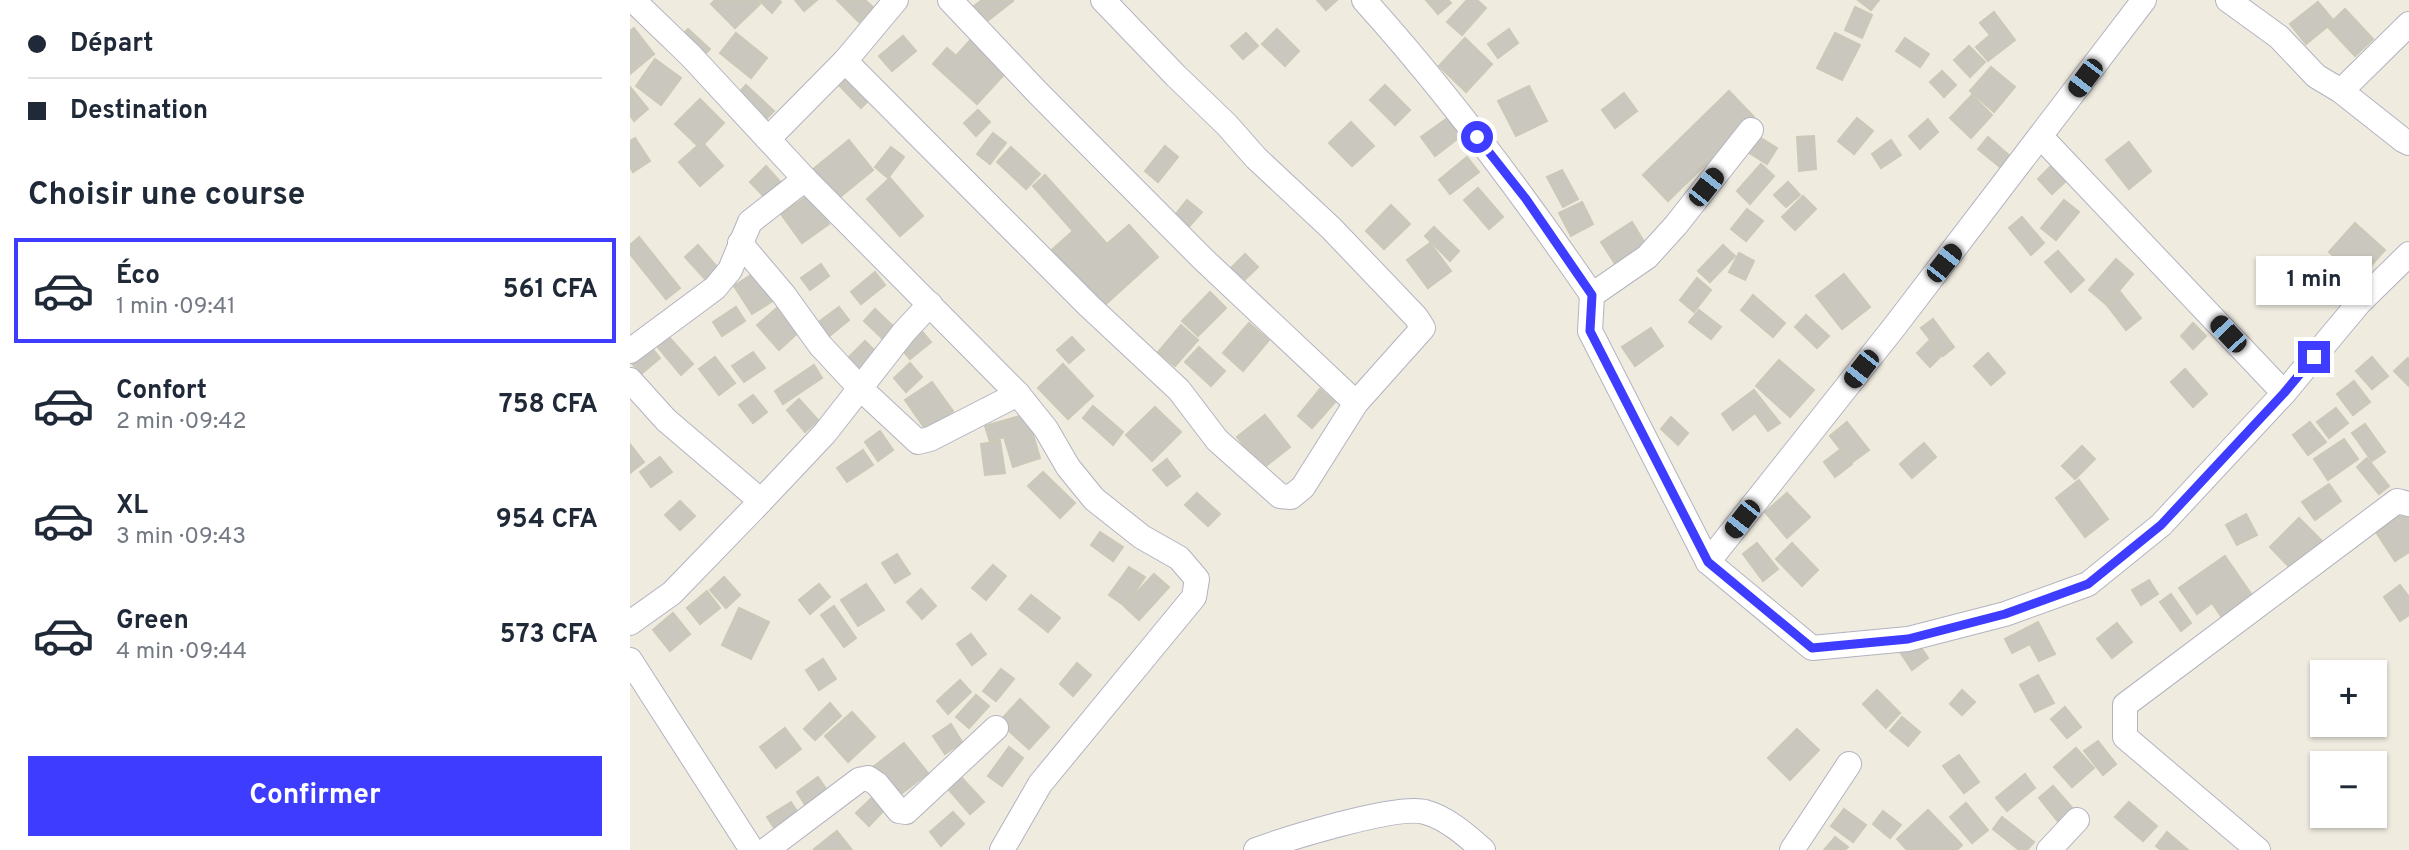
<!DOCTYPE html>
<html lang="fr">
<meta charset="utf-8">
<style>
body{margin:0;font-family:Overpass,sans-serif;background:#f2f2f3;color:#1f2937;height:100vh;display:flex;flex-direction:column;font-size:26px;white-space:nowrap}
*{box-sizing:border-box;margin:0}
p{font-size:23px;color:#747a83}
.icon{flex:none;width:38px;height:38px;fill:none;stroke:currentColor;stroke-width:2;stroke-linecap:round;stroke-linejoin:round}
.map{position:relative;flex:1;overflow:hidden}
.details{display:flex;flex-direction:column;background:#fff;width:630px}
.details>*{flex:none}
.banner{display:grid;align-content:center;height:154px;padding:0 28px;background:#fff}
.controls{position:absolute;left:1680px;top:660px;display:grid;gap:14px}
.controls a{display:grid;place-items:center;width:77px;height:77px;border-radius:0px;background:#fff;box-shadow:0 2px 5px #0004;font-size:35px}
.end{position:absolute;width:32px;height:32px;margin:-16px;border:9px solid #3d3cff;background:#fff;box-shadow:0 0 0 4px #fff}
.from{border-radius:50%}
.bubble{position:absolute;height:49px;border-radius:0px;background:#fff;box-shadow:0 2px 5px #0004;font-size:23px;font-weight:700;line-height:49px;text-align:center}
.car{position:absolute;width:21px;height:42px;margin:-21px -10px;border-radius:9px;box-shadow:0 0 5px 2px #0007;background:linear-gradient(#222 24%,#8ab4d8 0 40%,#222 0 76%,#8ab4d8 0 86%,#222 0)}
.banner b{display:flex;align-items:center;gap:24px;height:66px;font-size:26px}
.banner b+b{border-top:2px solid #e0e1e3}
.banner i{width:18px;height:18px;background:#1f2937}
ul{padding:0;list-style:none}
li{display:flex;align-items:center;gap:21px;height:105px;margin:0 14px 10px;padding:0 14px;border:4px solid transparent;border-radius:0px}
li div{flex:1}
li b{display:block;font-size:26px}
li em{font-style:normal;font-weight:700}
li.current{border-color:#3d3cff}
li>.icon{width:63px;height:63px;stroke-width:1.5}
h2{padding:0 28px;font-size:32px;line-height:84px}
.action{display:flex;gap:14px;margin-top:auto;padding:14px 28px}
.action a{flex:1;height:80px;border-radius:0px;background:#3d3cff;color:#fff;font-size:28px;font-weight:700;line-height:80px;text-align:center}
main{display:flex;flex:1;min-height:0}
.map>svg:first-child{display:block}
</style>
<main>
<section class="details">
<div class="banner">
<b><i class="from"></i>Départ</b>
<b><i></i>Destination</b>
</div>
<h2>Choisir une course</h2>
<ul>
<li class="current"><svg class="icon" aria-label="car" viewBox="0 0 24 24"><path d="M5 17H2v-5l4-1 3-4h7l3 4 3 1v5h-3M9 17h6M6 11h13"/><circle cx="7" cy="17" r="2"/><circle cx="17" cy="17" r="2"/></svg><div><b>Éco</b><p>1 min · 09:41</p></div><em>561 CFA</em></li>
<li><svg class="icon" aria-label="car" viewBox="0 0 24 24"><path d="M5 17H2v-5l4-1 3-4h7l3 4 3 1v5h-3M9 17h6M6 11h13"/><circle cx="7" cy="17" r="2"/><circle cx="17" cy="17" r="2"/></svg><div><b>Confort</b><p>2 min · 09:42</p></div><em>758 CFA</em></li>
<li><svg class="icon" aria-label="car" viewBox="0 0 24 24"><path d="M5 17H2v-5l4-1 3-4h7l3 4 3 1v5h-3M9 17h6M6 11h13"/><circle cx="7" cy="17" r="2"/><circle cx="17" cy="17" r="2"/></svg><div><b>XL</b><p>3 min · 09:43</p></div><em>954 CFA</em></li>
<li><svg class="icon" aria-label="car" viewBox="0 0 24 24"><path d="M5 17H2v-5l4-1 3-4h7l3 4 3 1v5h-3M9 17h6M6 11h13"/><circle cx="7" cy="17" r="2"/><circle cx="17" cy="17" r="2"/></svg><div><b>Green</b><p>4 min · 09:44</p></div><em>573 CFA</em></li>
</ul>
<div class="action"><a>Confirmer</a></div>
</section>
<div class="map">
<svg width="1779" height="850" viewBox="0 0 1779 850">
<rect width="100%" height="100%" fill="#efebdf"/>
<g fill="#cac8be" stroke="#cbc8b8" stroke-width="2">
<polygon points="85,0 126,0 130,4 105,28 81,4"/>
<polygon points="129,0 149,0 151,2 142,13"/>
<polygon points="165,0 187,0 174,11"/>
<polygon points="207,0 235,0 243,7 229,22"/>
<polygon points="352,0 382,0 383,1 356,22 344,6"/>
<polygon points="687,0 707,0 696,10"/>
<polygon points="796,0 818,0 821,3 808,14"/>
<polygon points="837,0 847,0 856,8 832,35 817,22"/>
<polygon points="1228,0 1249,0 1241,10"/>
<polygon points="1688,2 1704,21 1676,44 1660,24"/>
<polygon points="1225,7 1242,15 1232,38 1215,30"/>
<polygon points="1715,9 1743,39 1725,56 1697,26"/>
<polygon points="1364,12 1385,40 1358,61 1346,47 1360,35 1350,23"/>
<polygon points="4,28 24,54 0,74 0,31"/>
<polygon points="58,29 80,49 66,63 45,43"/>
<polygon points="647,29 669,51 655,66 632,44"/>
<polygon points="879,29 888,43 868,58 858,44"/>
<polygon points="106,33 137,58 121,78 90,53"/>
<polygon points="616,33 628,46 613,59 601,46"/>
<polygon points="1205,33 1230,45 1212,80 1187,68"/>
<polygon points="273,36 286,51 262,71 249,56"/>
<polygon points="344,36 380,68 347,104 303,64 317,48 326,56"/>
<polygon points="835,38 862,64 836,92 809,66"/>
<polygon points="1275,38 1299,54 1290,67 1266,51"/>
<polygon points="1339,46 1355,62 1340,77 1324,60"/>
<polygon points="25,59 51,78 31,105 6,86"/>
<polygon points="1361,67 1385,87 1364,112 1340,91"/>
<polygon points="219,70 244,95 231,108 206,82"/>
<polygon points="1312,71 1326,85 1314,97 1300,82"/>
<polygon points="116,85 144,111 129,126 102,100"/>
<polygon points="755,85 780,110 765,125 740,100"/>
<polygon points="899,86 917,121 886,136 868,101"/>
<polygon points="0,87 18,109 4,121 0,115"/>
<polygon points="1099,91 1124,117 1038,201 1013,175"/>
<polygon points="994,93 1007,111 985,128 972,110"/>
<polygon points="1342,95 1362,115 1341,138 1320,118"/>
<polygon points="70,99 94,123 70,148 45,124"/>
<polygon points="348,110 360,122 346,136 334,123"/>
<polygon points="822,115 835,133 805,156 791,137"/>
<polygon points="1227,118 1243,131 1224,154 1208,141"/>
<polygon points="1298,119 1308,132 1290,149 1279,136"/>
<polygon points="721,122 744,146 722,166 699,143"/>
<polygon points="363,133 376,143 360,164 347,154"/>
<polygon points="1123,133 1147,148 1137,164 1113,149"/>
<polygon points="1184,136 1186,169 1169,171 1167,137"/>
<polygon points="1358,137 1380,156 1370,167 1348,149"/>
<polygon points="5,138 20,161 3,172 0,167 0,141"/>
<polygon points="219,140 243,170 205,201 181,171"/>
<polygon points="1261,140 1271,155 1251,168 1242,154"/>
<polygon points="72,142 93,166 70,186 49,162"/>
<polygon points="1499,142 1521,171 1499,189 1476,160"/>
<polygon points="535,146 548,157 528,182 515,171"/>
<polygon points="261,147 274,157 258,178 245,167"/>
<polygon points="381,147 410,174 396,189 367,162"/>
<polygon points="837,157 849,172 820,194 809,180"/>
<polygon points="1131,164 1144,176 1120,204 1107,191"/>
<polygon points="1422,165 1437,180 1422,194 1408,179"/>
<polygon points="136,166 153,185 137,200 120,182"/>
<polygon points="932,170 948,199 933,207 917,177"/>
<polygon points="415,175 477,244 499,225 528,257 468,311 417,254 443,231 403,186"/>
<polygon points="260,178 293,216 270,236 237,199"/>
<polygon points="1158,182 1170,195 1156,207 1144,195"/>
<polygon points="848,188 873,217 859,229 834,200"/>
<polygon points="179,195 199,224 172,243 151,214"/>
<polygon points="1173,196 1186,209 1165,230 1152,217"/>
<polygon points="557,200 572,212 556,230 543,218"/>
<polygon points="1434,200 1449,212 1426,240 1411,228"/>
<polygon points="952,202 963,224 941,236 929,213"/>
<polygon points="761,205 780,224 754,249 736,231"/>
<polygon points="1117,209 1133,221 1116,241 1101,229"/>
<polygon points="1392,217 1414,243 1401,255 1379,228"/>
<polygon points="1002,222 1019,250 989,270 971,242"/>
<polygon points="1725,223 1755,250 1729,279 1699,252"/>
<polygon points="804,227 829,251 820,261 795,236"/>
<polygon points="9,237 50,288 36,299 0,254 0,245"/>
<polygon points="800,243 821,271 798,288 777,260"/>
<polygon points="68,245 88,268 75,279 55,257"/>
<polygon points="1093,245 1105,256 1080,282 1068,271"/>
<polygon points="1428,251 1454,280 1441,292 1415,262"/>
<polygon points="1109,253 1124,261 1115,280 1099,272"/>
<polygon points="615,254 628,267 605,289 593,276"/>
<polygon points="1486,259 1503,274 1477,305 1459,290"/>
<polygon points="191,264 199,276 180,290 171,278"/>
<polygon points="130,269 149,297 122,314 104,286"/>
<polygon points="245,272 255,285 231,304 221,292"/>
<polygon points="1214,274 1240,307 1212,329 1186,296"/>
<polygon points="1067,278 1081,290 1064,312 1050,300"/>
<polygon points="580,292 596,308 568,336 552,321"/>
<polygon points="1490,292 1511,318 1496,330 1476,304"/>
<polygon points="1123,295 1155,323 1143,337 1111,310"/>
<polygon points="106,307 115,321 92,336 83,322"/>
<polygon points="148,307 169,332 149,350 127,325"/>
<polygon points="209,307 219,320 197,338 186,324"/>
<polygon points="245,309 266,329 255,341 234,321"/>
<polygon points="1069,310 1091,327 1081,339 1059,322"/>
<polygon points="1176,315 1199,336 1187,348 1165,327"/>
<polygon points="1303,319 1324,347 1313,356 1291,328"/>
<polygon points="619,323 639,340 613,371 593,353"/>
<polygon points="1563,323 1576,336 1563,349 1551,336"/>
<polygon points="551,325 568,340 545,366 528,352"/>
<polygon points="289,328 301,342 280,359 269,346"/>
<polygon points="1021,328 1033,346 1005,366 992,347"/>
<polygon points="38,336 63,364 51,375 27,346"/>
<polygon points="442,337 454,350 439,363 427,350"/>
<polygon points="235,341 247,353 227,372 215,361"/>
<polygon points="1299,341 1312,355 1300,367 1287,353"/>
<polygon points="18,343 30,358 11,374 0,361"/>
<polygon points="569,347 595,371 581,386 555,362"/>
<polygon points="123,352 135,368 114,382 102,366"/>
<polygon points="1358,353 1375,373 1361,385 1344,366"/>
<polygon points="85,357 105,383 89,395 69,369"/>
<polygon points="1742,357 1758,376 1742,389 1726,371"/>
<polygon points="1778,358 1779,359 1779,386 1764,371"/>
<polygon points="1149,360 1184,390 1160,417 1126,386"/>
<polygon points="280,363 292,377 276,392 264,378"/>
<polygon points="433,364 463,396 438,419 408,388"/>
<polygon points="184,365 192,378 153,404 145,391"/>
<polygon points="1555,369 1577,394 1563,407 1541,382"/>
<polygon points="1724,381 1740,402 1723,415 1707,394"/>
<polygon points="302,382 323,411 296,430 275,400"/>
<polygon points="690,389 705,402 682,428 668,416"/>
<polygon points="1124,390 1150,423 1138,431 1125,413 1103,430 1092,414"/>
<polygon points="123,395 137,412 123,423 109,405"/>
<polygon points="169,399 188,420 175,432 157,410"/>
<polygon points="463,406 493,432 483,445 453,418"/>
<polygon points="525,407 551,432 522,461 496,435"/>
<polygon points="1706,408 1718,423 1699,438 1687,422"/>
<polygon points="397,414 410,458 383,467 374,437 360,442 355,426"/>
<polygon points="635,415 660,447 632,469 607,437"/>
<polygon points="1041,417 1058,433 1048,445 1031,429"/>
<polygon points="1217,422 1239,450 1221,463 1200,436"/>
<polygon points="1680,422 1696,442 1678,455 1663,435"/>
<polygon points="1735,424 1755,452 1742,461 1722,433"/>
<polygon points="250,431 263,450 248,461 235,442"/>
<polygon points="1714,439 1728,459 1698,480 1684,459"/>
<polygon points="370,441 375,473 355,475 351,444"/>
<polygon points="1294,443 1306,457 1282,478 1270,464"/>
<polygon points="0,444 14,462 0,473"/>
<polygon points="1452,446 1465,459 1445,479 1432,466"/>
<polygon points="1211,449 1222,464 1205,477 1194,462"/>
<polygon points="233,450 243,465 217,482 207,468"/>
<polygon points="30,457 42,472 21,487 10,472"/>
<polygon points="1737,458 1759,486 1749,494 1727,467"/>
<polygon points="537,459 550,476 537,486 523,470"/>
<polygon points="413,472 445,503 430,518 398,486"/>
<polygon points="1449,480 1478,519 1455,537 1426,498"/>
<polygon points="1699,484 1711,501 1685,520 1672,502"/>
<polygon points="567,493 590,514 578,526 555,505"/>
<polygon points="1157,493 1180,517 1157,538 1135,512"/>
<polygon points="50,501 65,516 50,530 35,515"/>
<polygon points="1775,513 1779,518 1779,552 1765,561 1746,532"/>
<polygon points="1616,514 1627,535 1607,545 1596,525"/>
<polygon points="1669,518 1693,542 1663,571 1640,547"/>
<polygon points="470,532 493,547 483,561 461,545"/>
<polygon points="1127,543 1148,569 1133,581 1113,554"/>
<polygon points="1162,543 1188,570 1172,586 1146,559"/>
<polygon points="267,554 280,574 265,583 252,563"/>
<polygon points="1595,556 1626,601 1595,622 1582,603 1567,614 1549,588"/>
<polygon points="363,565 376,576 356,600 342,588"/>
<polygon points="499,567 515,577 495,606 479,595"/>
<polygon points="524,574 539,587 509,620 494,606"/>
<polygon points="94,577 110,595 96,608 80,590"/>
<polygon points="1519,580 1528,594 1511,605 1502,590"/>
<polygon points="189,584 200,597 180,614 169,600"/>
<polygon points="236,584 254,610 228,626 211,600"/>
<polygon points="1770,585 1779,597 1779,615 1770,621 1754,597"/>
<polygon points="291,589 306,606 292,619 277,602"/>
<polygon points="77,591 90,608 70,624 57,608"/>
<polygon points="1541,594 1561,623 1551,631 1530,602"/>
<polygon points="401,595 430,618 418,632 389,609"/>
<polygon points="204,606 226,638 214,647 191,615"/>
<polygon points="109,608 139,622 121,659 92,645"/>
<polygon points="43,613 60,634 40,651 23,630"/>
<polygon points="1408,622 1425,654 1409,661 1400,644 1382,653 1375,639"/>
<polygon points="1487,623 1502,642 1482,658 1467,639"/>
<polygon points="341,634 356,654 342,665 327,644"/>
<polygon points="1282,634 1298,658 1282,670 1266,646"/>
<polygon points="193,659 206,679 189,690 176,670"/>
<polygon points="447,663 461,675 443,696 430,684"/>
<polygon points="371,669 384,679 366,701 353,691"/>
<polygon points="1408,675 1424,703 1405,712 1390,685"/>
<polygon points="330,680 341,692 318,714 307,701"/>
<polygon points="1247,690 1270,713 1256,728 1233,704"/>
<polygon points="1332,690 1345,702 1332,715 1320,704"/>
<polygon points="346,695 359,706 339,728 326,717"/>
<polygon points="390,699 419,727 399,749 369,722"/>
<polygon points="200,703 211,716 185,740 174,729"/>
<polygon points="1435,707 1451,727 1437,738 1421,719"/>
<polygon points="222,712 245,737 218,762 195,736"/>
<polygon points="1272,717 1290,732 1278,746 1260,731"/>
<polygon points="321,724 332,742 315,754 303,736"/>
<polygon points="155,728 171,749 146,768 130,747"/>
<polygon points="1167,729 1189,750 1160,780 1138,758"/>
<polygon points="1468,741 1486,764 1473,775 1454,751"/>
<polygon points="274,743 298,773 267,797 243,767"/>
<polygon points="379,747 393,758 372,786 358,776"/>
<polygon points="1446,748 1464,768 1442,787 1424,767"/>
<polygon points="1329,755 1349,782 1334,793 1313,766"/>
<polygon points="1395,774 1405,788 1377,811 1366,798"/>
<polygon points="188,777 198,792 176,806 167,792"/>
<polygon points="332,778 354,802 340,814 318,789"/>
<polygon points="1423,786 1445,811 1430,824 1409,798"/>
<polygon points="246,794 258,806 239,826 226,813"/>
<polygon points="161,802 168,813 144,828 137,817"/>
<polygon points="1499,802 1527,826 1513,841 1485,817"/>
<polygon points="1336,803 1358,830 1342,843 1320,817"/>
<polygon points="1214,809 1236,825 1223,842 1201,826"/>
<polygon points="1298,810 1332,845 1327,850 1277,850 1267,839"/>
<polygon points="1253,811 1271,825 1260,838 1243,824"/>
<polygon points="323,812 334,824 311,846 300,832"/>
<polygon points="1372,817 1404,842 1397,850 1389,850 1363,829"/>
<polygon points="207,831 222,850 185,850 184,849"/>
<polygon points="1537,832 1558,850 1531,850 1526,846"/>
<polygon points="1205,837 1218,847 1215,850 1194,850"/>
</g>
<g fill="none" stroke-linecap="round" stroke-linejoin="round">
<g stroke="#b3b3c1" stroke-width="26">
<g id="minor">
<polyline points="3,0 61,56 175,179 388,394 416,429 438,467 464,499 512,537 549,558 567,579 564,597 410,784 372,850"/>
<polyline points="320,0 408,93 573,259 726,403"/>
<path d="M734,0C817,92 892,193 962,295"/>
<polyline points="1598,0 1649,37 1686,76 1711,91 1773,140 1779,143"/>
<polyline points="215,61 459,306 549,390 587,440 650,496 661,497 673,487 726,403 793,328 786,317 701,228 626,158 597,125 546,76 473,0"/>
<polyline points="1711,91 1779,24"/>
<polyline points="1121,130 1046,225 1017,257 962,295 960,331 1078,562 1182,648 1278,639 1375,614 1458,584 1531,525 1654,393 1729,303 1779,254"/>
<polyline points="1411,137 1654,393"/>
<polyline points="139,138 215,61 266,0"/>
<polyline points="110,243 154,295 190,345 230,388 288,442 300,439 388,394"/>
<polyline points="0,351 85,288 100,270 120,222 175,179"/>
<polyline points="0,380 36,420 131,501"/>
<polyline points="1078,562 1265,326 1514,0"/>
<polyline points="0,623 42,593 131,501 195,433 274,332 300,304"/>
<polyline points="0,660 122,850"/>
<polyline points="136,850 229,780 238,778 247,784 269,811 276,812 366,728"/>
<path d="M626,850C656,839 767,804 795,812C817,818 836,835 853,850"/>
<polyline points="1162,850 1219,764"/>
<polyline points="1419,850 1447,820"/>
<polyline points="1628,850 1495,737 1495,705 1767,501 1779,504"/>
</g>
</g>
<use href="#minor" stroke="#fff" stroke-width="24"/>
</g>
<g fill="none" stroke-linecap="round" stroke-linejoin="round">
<polyline stroke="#3d3cff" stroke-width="9" points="847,137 896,199 962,295 960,331 1078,562 1182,648 1278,639 1375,614 1458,584 1531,525 1654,393 1684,357"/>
</g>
</svg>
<div class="controls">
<a>+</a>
<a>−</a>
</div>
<i class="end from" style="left:847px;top:137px"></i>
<i class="end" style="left:1684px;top:357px"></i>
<div class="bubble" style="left:1626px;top:256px;width:116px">1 min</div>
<i class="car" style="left:1455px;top:78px;rotate:217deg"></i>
<i class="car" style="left:1076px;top:187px;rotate:38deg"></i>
<i class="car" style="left:1314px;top:263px;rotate:38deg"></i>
<i class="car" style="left:1598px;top:334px;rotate:317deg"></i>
<i class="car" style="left:1231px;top:369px;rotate:218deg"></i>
<i class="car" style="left:1112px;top:519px;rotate:218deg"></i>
</div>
</main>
